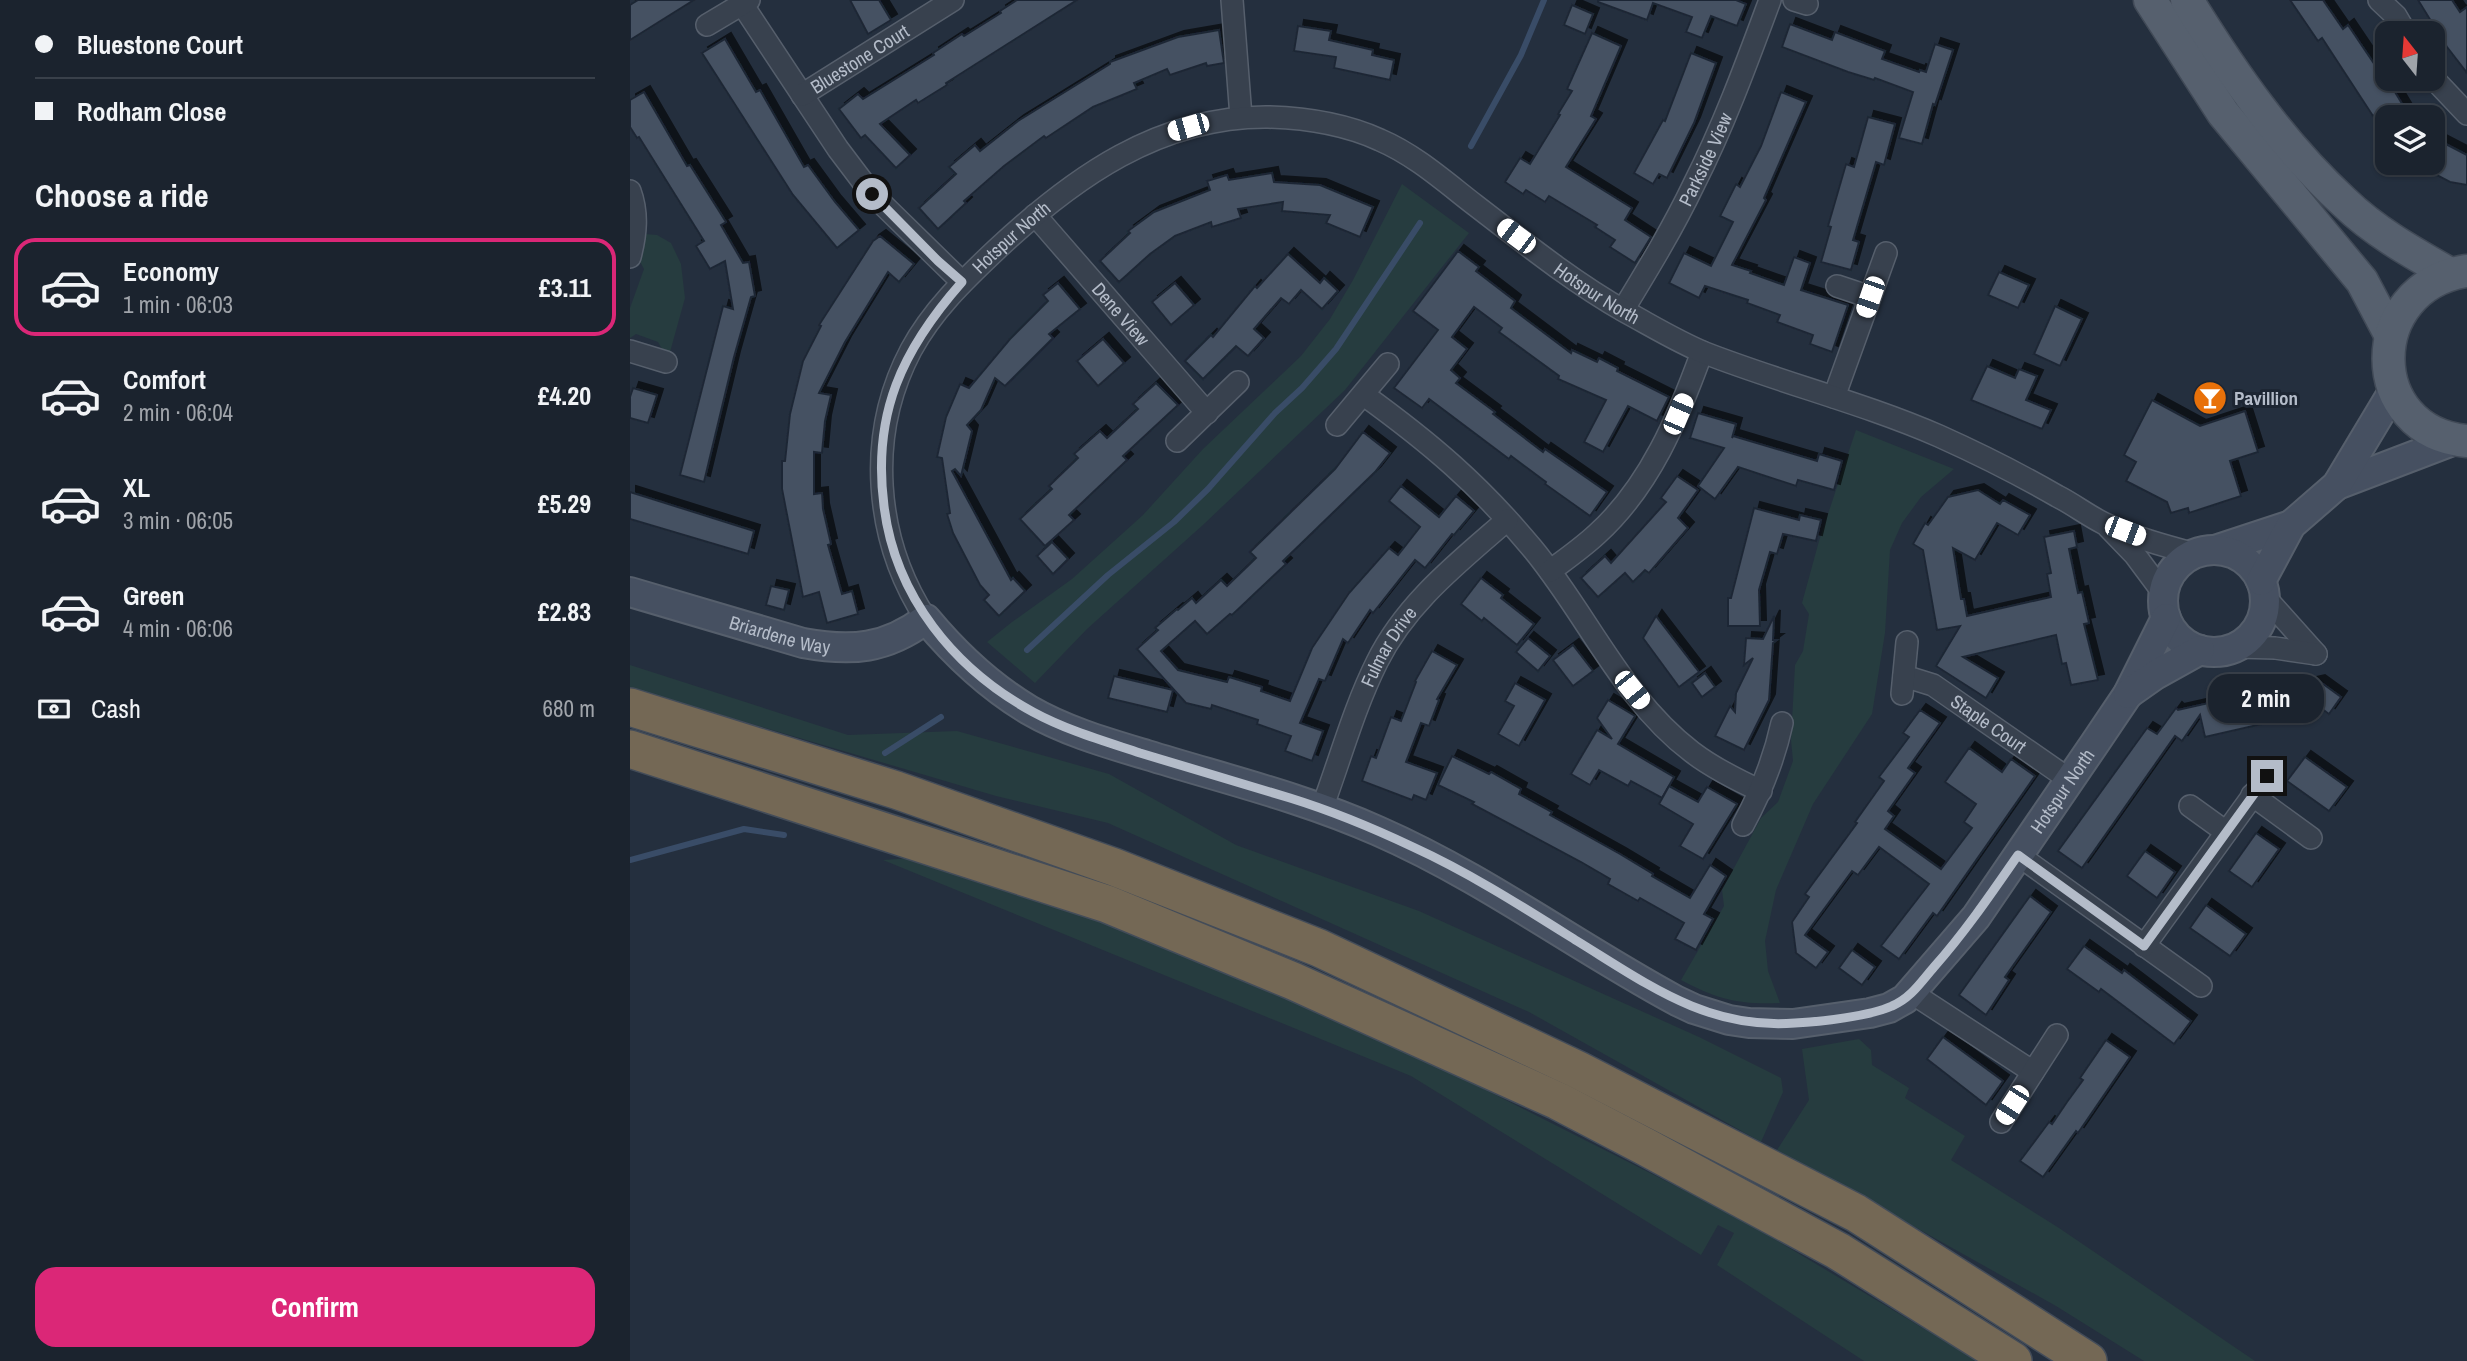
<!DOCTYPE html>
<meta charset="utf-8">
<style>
body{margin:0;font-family:"Archivo Narrow",sans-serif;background:#242b36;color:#f1f3f6;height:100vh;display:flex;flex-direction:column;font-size:26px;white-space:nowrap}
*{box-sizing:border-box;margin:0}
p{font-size:23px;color:#a0a4aa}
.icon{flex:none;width:38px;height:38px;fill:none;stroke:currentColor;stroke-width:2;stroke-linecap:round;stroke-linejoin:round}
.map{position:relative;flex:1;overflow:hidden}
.side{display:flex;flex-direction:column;background:#1b232e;width:630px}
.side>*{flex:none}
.banner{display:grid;align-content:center;height:154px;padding:0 35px;background:#1b232e}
.needle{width:46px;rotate:343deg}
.controls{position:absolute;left:1745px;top:21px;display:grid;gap:14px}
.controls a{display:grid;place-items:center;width:70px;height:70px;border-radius:14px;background:#1b232e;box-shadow:0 2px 5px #0004,0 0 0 2px #39404a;font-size:35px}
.end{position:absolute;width:32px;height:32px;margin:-16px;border:9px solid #b4bcc9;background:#111;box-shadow:0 0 0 4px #111}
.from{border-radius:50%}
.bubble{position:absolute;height:49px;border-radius:21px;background:#1b232e;box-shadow:0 2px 5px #0004,0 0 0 2px #39404a;font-size:23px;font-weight:700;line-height:49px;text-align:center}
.car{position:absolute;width:21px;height:42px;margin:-21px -10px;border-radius:9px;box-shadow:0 0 5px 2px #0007;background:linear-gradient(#fff 24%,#345 0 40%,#fff 0 76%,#345 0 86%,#fff 0)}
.banner b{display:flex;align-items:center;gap:24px;height:66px;font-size:26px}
.banner b+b{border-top:2px solid #39404a}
.banner i{width:18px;height:18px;background:#f1f3f6}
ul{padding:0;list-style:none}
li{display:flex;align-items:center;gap:21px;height:98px;margin:0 14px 10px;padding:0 21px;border:4px solid transparent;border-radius:21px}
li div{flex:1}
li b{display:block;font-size:26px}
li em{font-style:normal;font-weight:700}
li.current{border-color:#db2777}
li>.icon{width:63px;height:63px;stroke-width:1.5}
h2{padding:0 35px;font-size:32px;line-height:84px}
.pay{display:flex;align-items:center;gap:18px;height:77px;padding:0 35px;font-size:26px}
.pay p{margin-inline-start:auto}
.cta{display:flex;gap:14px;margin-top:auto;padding:14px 35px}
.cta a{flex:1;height:80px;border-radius:21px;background:#db2777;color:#fff;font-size:28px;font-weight:700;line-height:80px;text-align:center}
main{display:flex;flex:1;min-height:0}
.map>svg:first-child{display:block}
</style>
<main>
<section class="side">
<div class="banner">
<b><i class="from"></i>Bluestone Court</b>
<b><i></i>Rodham Close</b>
</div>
<h2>Choose a ride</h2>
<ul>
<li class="current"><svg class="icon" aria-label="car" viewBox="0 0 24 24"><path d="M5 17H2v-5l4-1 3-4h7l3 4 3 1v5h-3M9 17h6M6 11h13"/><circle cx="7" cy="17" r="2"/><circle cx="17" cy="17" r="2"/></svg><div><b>Economy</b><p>1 min · 06:03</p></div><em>£3.11</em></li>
<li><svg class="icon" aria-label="car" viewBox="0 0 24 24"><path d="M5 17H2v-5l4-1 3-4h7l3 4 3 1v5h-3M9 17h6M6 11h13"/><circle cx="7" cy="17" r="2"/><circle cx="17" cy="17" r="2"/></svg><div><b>Comfort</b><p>2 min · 06:04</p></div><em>£4.20</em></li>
<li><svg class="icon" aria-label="car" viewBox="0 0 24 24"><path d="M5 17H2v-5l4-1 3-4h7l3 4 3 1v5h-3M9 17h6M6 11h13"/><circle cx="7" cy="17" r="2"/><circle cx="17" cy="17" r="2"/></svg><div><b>XL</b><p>3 min · 06:05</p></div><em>£5.29</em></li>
<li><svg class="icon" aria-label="car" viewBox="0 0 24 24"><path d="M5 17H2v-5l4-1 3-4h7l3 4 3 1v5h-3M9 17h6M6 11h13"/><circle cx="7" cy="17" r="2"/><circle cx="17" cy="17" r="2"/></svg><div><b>Green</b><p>4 min · 06:06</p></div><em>£2.83</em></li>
</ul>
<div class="pay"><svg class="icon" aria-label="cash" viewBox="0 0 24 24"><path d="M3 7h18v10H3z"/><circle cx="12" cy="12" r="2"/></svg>Cash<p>680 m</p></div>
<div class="cta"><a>Confirm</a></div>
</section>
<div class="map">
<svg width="1837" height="1361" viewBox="0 0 1837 1361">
<defs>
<filter id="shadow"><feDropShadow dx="6" dy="-6" stdDeviation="0" flood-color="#0009"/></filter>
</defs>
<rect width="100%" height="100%" fill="#242f3e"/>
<g fill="#263c3f">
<polygon points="772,184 839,233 715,390 574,524 457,629 405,683 357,642 382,622 442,579 513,515 573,449 671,356 700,319 723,280"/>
<polygon points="15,234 27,235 41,243 51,264 55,298 40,352 32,349 28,342 6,334 0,338 0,308 14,269 8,258"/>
<path d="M1226,430L1324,469L1291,497L1272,523L1260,550L1255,633L1242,714L1183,804L1146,890L1135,941L1138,971L1150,1003C1110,1005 1086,999 1051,980L1094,906L1092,890L1131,818L1148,802L1163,761L1161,740L1165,665L1173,651L1179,614L1172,603L1189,541Z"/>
<polygon points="0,665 218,735 327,731 479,774 606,845 789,911 1069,1037 1151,1078 1153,1092 1131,1142 899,1012 478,823 366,796 0,688"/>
<polygon points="295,857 548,951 712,1017 1111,1219 1348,1361 1234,1361 1087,1265 1104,1233 1088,1225 1071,1255 781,1076 253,860"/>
<polygon points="1229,1039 1241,1050 1242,1065 1279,1088 1275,1098 1335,1136 1321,1160 1429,1228 1625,1361 1514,1361 1426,1306 1147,1150 1179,1100 1172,1049"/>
</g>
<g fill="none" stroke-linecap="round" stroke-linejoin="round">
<g stroke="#394c67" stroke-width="6">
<polyline points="841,146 891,55 914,0"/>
<polyline points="397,650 478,575 544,522 578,489 645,413 672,388 706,349 790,223"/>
<polyline points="255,753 311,717"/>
<polyline points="0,860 114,829 154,835"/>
</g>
</g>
<g fill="#455162" stroke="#1f2835" stroke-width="2" filter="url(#shadow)">
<polygon points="8,0 64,0 0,40 0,5"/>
<polygon points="220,0 249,0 261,20 238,34"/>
<polygon points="387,0 447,0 316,83 317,85 288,103 286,100 250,124 280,155 266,168 235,135 231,138 209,109 228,94 233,99 304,55 303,53 332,34 334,36 371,13 370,11"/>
<polygon points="968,0 1106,0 1116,4 1107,26 1081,16 1072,38 1056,32 1062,17 1023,3 1017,20 968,2"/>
<polygon points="1660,0 1693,0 1713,29 1718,25 1751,74 1753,72 1780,117 1748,117 1746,114 1743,116 1692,38 1688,41"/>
<polygon points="1788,0 1822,0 1830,12 1837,7 1837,73 1817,47"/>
<polygon points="942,5 963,14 955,34 934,25"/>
<polygon points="1160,24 1202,40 1205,32 1255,51 1252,59 1289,72 1290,70 1296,72 1305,44 1323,50 1305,105 1303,104 1292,144 1269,138 1283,92 1245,78 1244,80 1218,72 1152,47"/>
<polygon points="668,26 701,31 699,40 743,50 742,55 764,60 760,80 704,68 706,57 664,51"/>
<polygon points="589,30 594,63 577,66 576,63 540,75 537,69 504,83 507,89 463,107 416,138 414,136 374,166 334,201 336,203 308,229 289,208 326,174 319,167 345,145 350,151 388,121 480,64 480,62 548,37"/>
<polygon points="962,33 991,46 961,116 966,119 936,167 1002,208 995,220 1021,237 1005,263 980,247 985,240 965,227 967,225 924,199 919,196 915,202 896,190 893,194 875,182 890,158 900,164 930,115 928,114 942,91 937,89"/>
<polygon points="95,39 126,92 130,90 174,167 178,165 205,202 229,230 207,248 163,195 72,53"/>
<polygon points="1061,53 1086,63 1064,123 1037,178 1029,174 1023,184 1004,173 1033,120 1035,121"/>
<polygon points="14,92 57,166 60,165 96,222 91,225 113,263 119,262 125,296 121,297 104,357 74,482 50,475 93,306 103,309 95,261 80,269 66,246 74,241 9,137 7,138 0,127 0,100"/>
<polygon points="1151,92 1176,102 1134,198 1136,200 1102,265 1121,271 1120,273 1154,285 1164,257 1180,263 1171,290 1218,305 1202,352 1180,344 1183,335 1147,322 1150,315 1117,303 1118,300 1075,286 1069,298 1039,283 1054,253 1081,266 1103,222 1090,216 1106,184 1110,187 1131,146"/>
<polygon points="1238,117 1265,124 1254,165 1246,162 1223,240 1229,242 1221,270 1191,262 1201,227 1198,226 1216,164 1224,167"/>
<polygon points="1810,141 1837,155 1837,185 1820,182 1795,169 1798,163 1802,163 1802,155"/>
<polygon points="642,173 644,182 690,185 743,207 730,237 696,223 700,215 652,211 653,202 608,209 611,218 582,227 581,222 545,236 520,254 489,282 470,261 500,233 498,231 524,212 580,190 577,181 597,175 599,180"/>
<polygon points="250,236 284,264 269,282 258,272 215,342 189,393 201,395 195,421 192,453 184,452 184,494 192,493 193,509 201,544 198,545 212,594 222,591 228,614 197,623 189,592 173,597 152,489 152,461 155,461 160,414 173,361 191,326 189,325 243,241"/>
<polygon points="828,251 849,267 846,271 885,301 881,308 941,353 942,350 967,362 969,358 988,368 987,371 1039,397 1027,421 998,406 973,452 954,442 976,400 928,379 929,376 869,332 872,328 844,307 822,337 837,349 821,370 830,378 826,383 865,412 863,414 913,452 915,449 977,492 960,516 915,484 916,482 881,456 879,459 799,399 792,408 764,388 808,330 783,311"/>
<polygon points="658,254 690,283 694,278 708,291 692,309 671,290 659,304 651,298 624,329 634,338 618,356 606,346 573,379 555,361 581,335 583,337 625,286 627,288"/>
<polygon points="1369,272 1399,285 1388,308 1358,295"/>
<polygon points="428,283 450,309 419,334 423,338 375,386 365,378 351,410 337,425 342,431 331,476 325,469 322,471 381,580 383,578 395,591 369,616 354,600 359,595 350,585 323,533 317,514 320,513 312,458 307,457 316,417 330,384 339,388 380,339 418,301 413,295"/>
<polygon points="545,283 564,305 541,325 522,302"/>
<polygon points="1425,306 1452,319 1430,366 1404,354"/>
<polygon points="473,339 494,363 468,386 447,361"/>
<polygon points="1357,366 1385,378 1389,369 1407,376 1396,400 1421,410 1412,429 1341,400"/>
<polygon points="526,383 548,405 493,456 497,460 439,515 444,520 415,546 390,519 422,489 419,486 448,458 444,454 470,431 477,438 508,409 503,404"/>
<polygon points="3,388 27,395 18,423 0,418 0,397"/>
<polygon points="1522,400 1570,426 1615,411 1628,452 1600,461 1611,496 1559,513 1558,508 1541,513 1537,502 1496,481 1506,462 1494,455"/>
<polygon points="1068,413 1106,424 1102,438 1103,436 1187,461 1189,454 1212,461 1204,490 1168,480 1166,486 1108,467 1085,499 1068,486 1094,448 1060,438"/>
<polygon points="733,432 760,453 745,472 653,561 656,564 602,615 600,614 577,634 565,621 531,651 548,670 597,682 599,677 632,687 631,691 660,701 682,648 719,593 759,548 768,555 790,527 759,501 771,486 809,517 826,496 844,511 824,535 822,534 795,568 785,560 743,613 740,610 718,643 713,639 695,681 689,679 670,723 693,731 682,761 655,751 661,736 627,724 628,720 582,705 581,709 556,703 507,649 528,630 525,628 547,609 548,610 562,598 566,603 591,580 597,586 626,558 620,552 705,469"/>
<polygon points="1047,476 1068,490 1048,518 1058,528 1019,573 1015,570 1003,582 995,573 968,597 951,578 975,556 981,563 1036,502 1031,498"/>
<polygon points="1348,490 1370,504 1373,500 1400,515 1388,535 1367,523 1345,560 1323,548 1331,599 1334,599 1337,616 1421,597 1417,574 1421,573 1414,537 1444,531 1447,547 1439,549 1448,593 1452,592 1459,623 1454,624 1468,680 1441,685 1436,663 1432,664 1426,635 1333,657 1368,678 1356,698 1306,666 1330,626 1307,630 1293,550 1283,544 1295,523 1298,525 1318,497"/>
<polygon points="0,492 124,531 118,554 0,519"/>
<polygon points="1124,508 1169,520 1170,515 1191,520 1186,541 1153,534 1147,554 1140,552 1129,590 1130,626 1098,626 1098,598 1101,598"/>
<polygon points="422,542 438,559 423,574 407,556"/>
<polygon points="851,578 873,595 871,598 904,624 887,645 854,618 852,621 831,604"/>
<polygon points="141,586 159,590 154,610 136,605"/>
<polygon points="1026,616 1069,672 1049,687 1013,638"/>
<polygon points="1144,616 1143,640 1147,640 1143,643 1139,700 1114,750 1085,736 1100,706 1105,712 1106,693 1123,658 1114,665 1116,638 1133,639"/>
<polygon points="898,638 920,656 908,671 886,652"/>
<polygon points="943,645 963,671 943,686 923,660"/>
<polygon points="802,651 827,665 807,699 809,700 799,726 791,723 776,762 807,773 796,800 784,795 782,800 732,781 741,756 746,758 761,717 771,721 786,682 785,681"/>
<polygon points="1075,673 1085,687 1072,697 1062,683"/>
<polygon points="484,676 543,690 537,712 478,698"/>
<polygon points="1689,681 1711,697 1699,714 1662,687"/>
<polygon points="885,683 915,700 889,746 868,734 884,706 875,701"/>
<polygon points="1659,685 1667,716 1575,737 1570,715 1552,741 1545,736 1452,868 1428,851 1517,728 1527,734 1546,708 1548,710"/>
<polygon points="978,700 1005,716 988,744 1044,777 1032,798 1001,781 998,786 969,770 960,785 941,774 967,730 982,739 967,718"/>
<polygon points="1290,710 1310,723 1278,768 1285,773 1258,811 1264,816 1255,829 1311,869 1342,828 1334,822 1346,804 1315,782 1339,748 1372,772 1381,759 1405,776 1307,916 1303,913 1269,959 1251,946 1299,884 1249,847 1228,875 1222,871 1175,935 1198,952 1186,968 1166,953 1162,922 1179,897 1175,894 1227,823 1225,822 1254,781 1249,777 1279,737 1273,733"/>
<polygon points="822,756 859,774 861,772 891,789 889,794 922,812 920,815 990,854 1023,874 1022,876 1060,898 1080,865 1096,876 1074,914 1083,919 1066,950 1045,939 1054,923 1010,898 1008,901 978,884 980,879 951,862 842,804 844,802 808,785"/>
<polygon points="1675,757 1717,787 1699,811 1657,781"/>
<polygon points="1039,786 1068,802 1077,787 1107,804 1073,859 1050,846 1063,824 1029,804"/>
<polygon points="1626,833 1649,849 1622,887 1599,871"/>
<polygon points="1515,851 1545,872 1527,898 1497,876"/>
<polygon points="1400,896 1421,912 1375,977 1379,980 1356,1015 1329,995"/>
<polygon points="1576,905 1616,934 1600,956 1560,928"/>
<polygon points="1454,946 1492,973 1494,970 1561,1021 1544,1044 1471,989 1469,992 1437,969"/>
<polygon points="1222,950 1245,967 1232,985 1209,968"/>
<polygon points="1313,1037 1373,1081 1356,1105 1297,1059"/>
<polygon points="1476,1040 1500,1057 1448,1133 1446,1131 1413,1177 1390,1161 1419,1122 1422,1124 1437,1102 1453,1080 1450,1078"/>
</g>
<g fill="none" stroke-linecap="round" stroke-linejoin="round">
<g stroke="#565f6c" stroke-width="24">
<g id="street">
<polyline points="602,0 611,117"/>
<polyline points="1164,0 1177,4"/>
<polyline points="1749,0 1766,16 1776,33"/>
<polyline points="112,4 208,149 242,194 332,282"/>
<polyline points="77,25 119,0"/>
<polyline points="1802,77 1837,114"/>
<path id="s1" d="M172,95L323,0"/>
<path d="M0,191C8,213 6,234 0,257"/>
<path id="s2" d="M405,215L577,413"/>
<polyline points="1207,286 1240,297"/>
<path id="s3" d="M993,310C1018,269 1043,228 1064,184C1094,125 1117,62 1140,0"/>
<polyline points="0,351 36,362"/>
<path d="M734,395C799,442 850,485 902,548C957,614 992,699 1062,752C1083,768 1107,780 1131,791"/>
<polyline points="1204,397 1256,253"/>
<polyline points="707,425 758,364"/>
<polyline points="547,441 608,382"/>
<polyline points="1478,527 1505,555 1534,594"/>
<path d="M920,571C936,559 952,548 967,534C1020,486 1048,418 1072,352"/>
<polyline points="1635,597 1686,654"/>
<path id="s4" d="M296,619C244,539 236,435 281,350C302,311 334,280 367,249C443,178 529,116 638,117C676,118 715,124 750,140C785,155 814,181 845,205C893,242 943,282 996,312C1022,326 1048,342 1075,353C1152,383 1233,403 1309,436C1349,454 1389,474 1427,496C1443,504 1457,515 1473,523C1502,537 1535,546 1565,554"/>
<polyline points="1606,647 1645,648 1686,654"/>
<path id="s5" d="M1274,676L1303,685L1440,780"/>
<polyline points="1272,694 1277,642"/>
<polyline points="1622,795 1681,838"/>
<polyline points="1560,806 1596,832"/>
<path id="s6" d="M692,808C710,760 724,708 747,662C776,603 829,562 877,520"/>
<path d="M1113,825C1131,792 1144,760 1152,723"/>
<polyline points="1388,855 1571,986"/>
<polyline points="1514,946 1637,776"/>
<polyline points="1282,993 1403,1072"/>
<polyline points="1371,1122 1427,1035"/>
</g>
</g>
<g stroke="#565f6c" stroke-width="32">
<g id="secondary">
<polyline points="1707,485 1825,440"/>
<polyline points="1585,550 1661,525"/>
<circle cx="1584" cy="601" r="51"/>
<polyline points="1631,581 1661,525 1707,485 1764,390"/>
<path id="s7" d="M0,592L173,643C222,652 256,649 296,619C326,655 359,686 399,710C435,731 477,743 517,755C595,779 674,798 748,831C855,878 945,946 1047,1001L1064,1009L1099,1020L1119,1023L1163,1024L1240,1013L1259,1008L1275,999L1346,917L1465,743L1498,694L1536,618"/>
<polyline points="1498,694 1525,675 1570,650"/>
</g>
</g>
<g stroke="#414a57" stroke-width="35">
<g id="primary">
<polyline points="1520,0 1593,113 1732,281 1760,334"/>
<path d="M1557,0C1602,73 1651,144 1714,202C1745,232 1783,253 1820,274"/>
<path d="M1836,271C1732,288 1733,432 1837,441"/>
</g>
</g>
<g stroke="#434c59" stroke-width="40">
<g id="highway">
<polyline points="0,707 266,790 484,867 689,948 948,1070 1226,1213 1458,1361"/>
<polyline points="0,749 477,904 663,981 928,1101 1014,1146 1208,1251 1383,1361"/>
</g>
</g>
<use href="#street" stroke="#38414e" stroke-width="21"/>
<use href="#secondary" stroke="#465061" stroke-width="28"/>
<use href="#primary" stroke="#56606e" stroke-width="32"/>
<use href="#highway" stroke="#746855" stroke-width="37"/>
</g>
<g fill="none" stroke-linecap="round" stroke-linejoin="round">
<path stroke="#b4bcc9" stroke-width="9" d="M242,194L308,261L332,282C272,350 242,414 254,506C265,596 324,669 403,712C436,730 474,741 510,753C560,768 610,783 660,798C702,811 743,828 783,847C840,873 893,907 947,941C1017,984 1078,1030 1165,1023C1190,1022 1240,1016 1262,1006C1281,998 1291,982 1304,967C1335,932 1361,894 1388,855L1514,946L1637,776"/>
</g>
<defs>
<g id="bar-disc" transform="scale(1.75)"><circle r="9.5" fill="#e8710a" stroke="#1d2633"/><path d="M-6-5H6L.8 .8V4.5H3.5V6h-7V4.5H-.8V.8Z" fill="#fff"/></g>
</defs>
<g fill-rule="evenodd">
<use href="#bar-disc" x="1580" y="398"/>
</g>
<g text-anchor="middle" stroke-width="6" stroke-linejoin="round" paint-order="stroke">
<g font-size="19" fill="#b4bcc9" stroke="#1d2633">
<text dy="7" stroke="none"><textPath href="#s1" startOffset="68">Bluestone Court</textPath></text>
<text dy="7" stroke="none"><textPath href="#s3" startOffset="172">Parkside View</textPath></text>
<text dy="7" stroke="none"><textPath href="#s4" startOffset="434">Hotspur North</textPath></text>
<text dy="7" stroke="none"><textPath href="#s4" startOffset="1106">Hotspur North</textPath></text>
<text dy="7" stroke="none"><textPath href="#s2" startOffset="131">Dene View</textPath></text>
<text dy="7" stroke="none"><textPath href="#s7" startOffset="156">Briardene Way</textPath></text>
<text dy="7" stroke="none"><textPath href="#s6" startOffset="175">Fulmar Drive</textPath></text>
<text dy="7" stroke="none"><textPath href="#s5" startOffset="98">Staple Court</textPath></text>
<text dy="7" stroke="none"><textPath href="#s7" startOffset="1659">Hotspur North</textPath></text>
</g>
<g font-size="19" font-weight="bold" fill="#b4bcc9" stroke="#1d2633" text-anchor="start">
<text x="1604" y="405">Pavillion</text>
</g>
</g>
</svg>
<div class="controls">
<a><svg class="needle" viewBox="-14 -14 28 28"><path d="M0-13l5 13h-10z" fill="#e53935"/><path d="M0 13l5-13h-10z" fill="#a0a4aa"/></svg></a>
<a><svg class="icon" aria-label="layers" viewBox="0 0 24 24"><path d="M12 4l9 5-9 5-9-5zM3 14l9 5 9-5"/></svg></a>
</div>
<i class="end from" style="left:242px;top:194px"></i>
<i class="end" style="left:1637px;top:776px"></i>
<div class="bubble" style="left:1578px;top:674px;width:116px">2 min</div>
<i class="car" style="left:558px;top:127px;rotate:254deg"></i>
<i class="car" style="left:886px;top:236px;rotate:307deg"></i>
<i class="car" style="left:1240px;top:297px;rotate:199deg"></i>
<i class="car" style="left:1048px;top:414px;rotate:23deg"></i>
<i class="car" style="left:1495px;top:531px;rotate:111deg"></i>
<i class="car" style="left:1002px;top:690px;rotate:141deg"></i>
<i class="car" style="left:1382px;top:1105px;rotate:213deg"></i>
</div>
</main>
